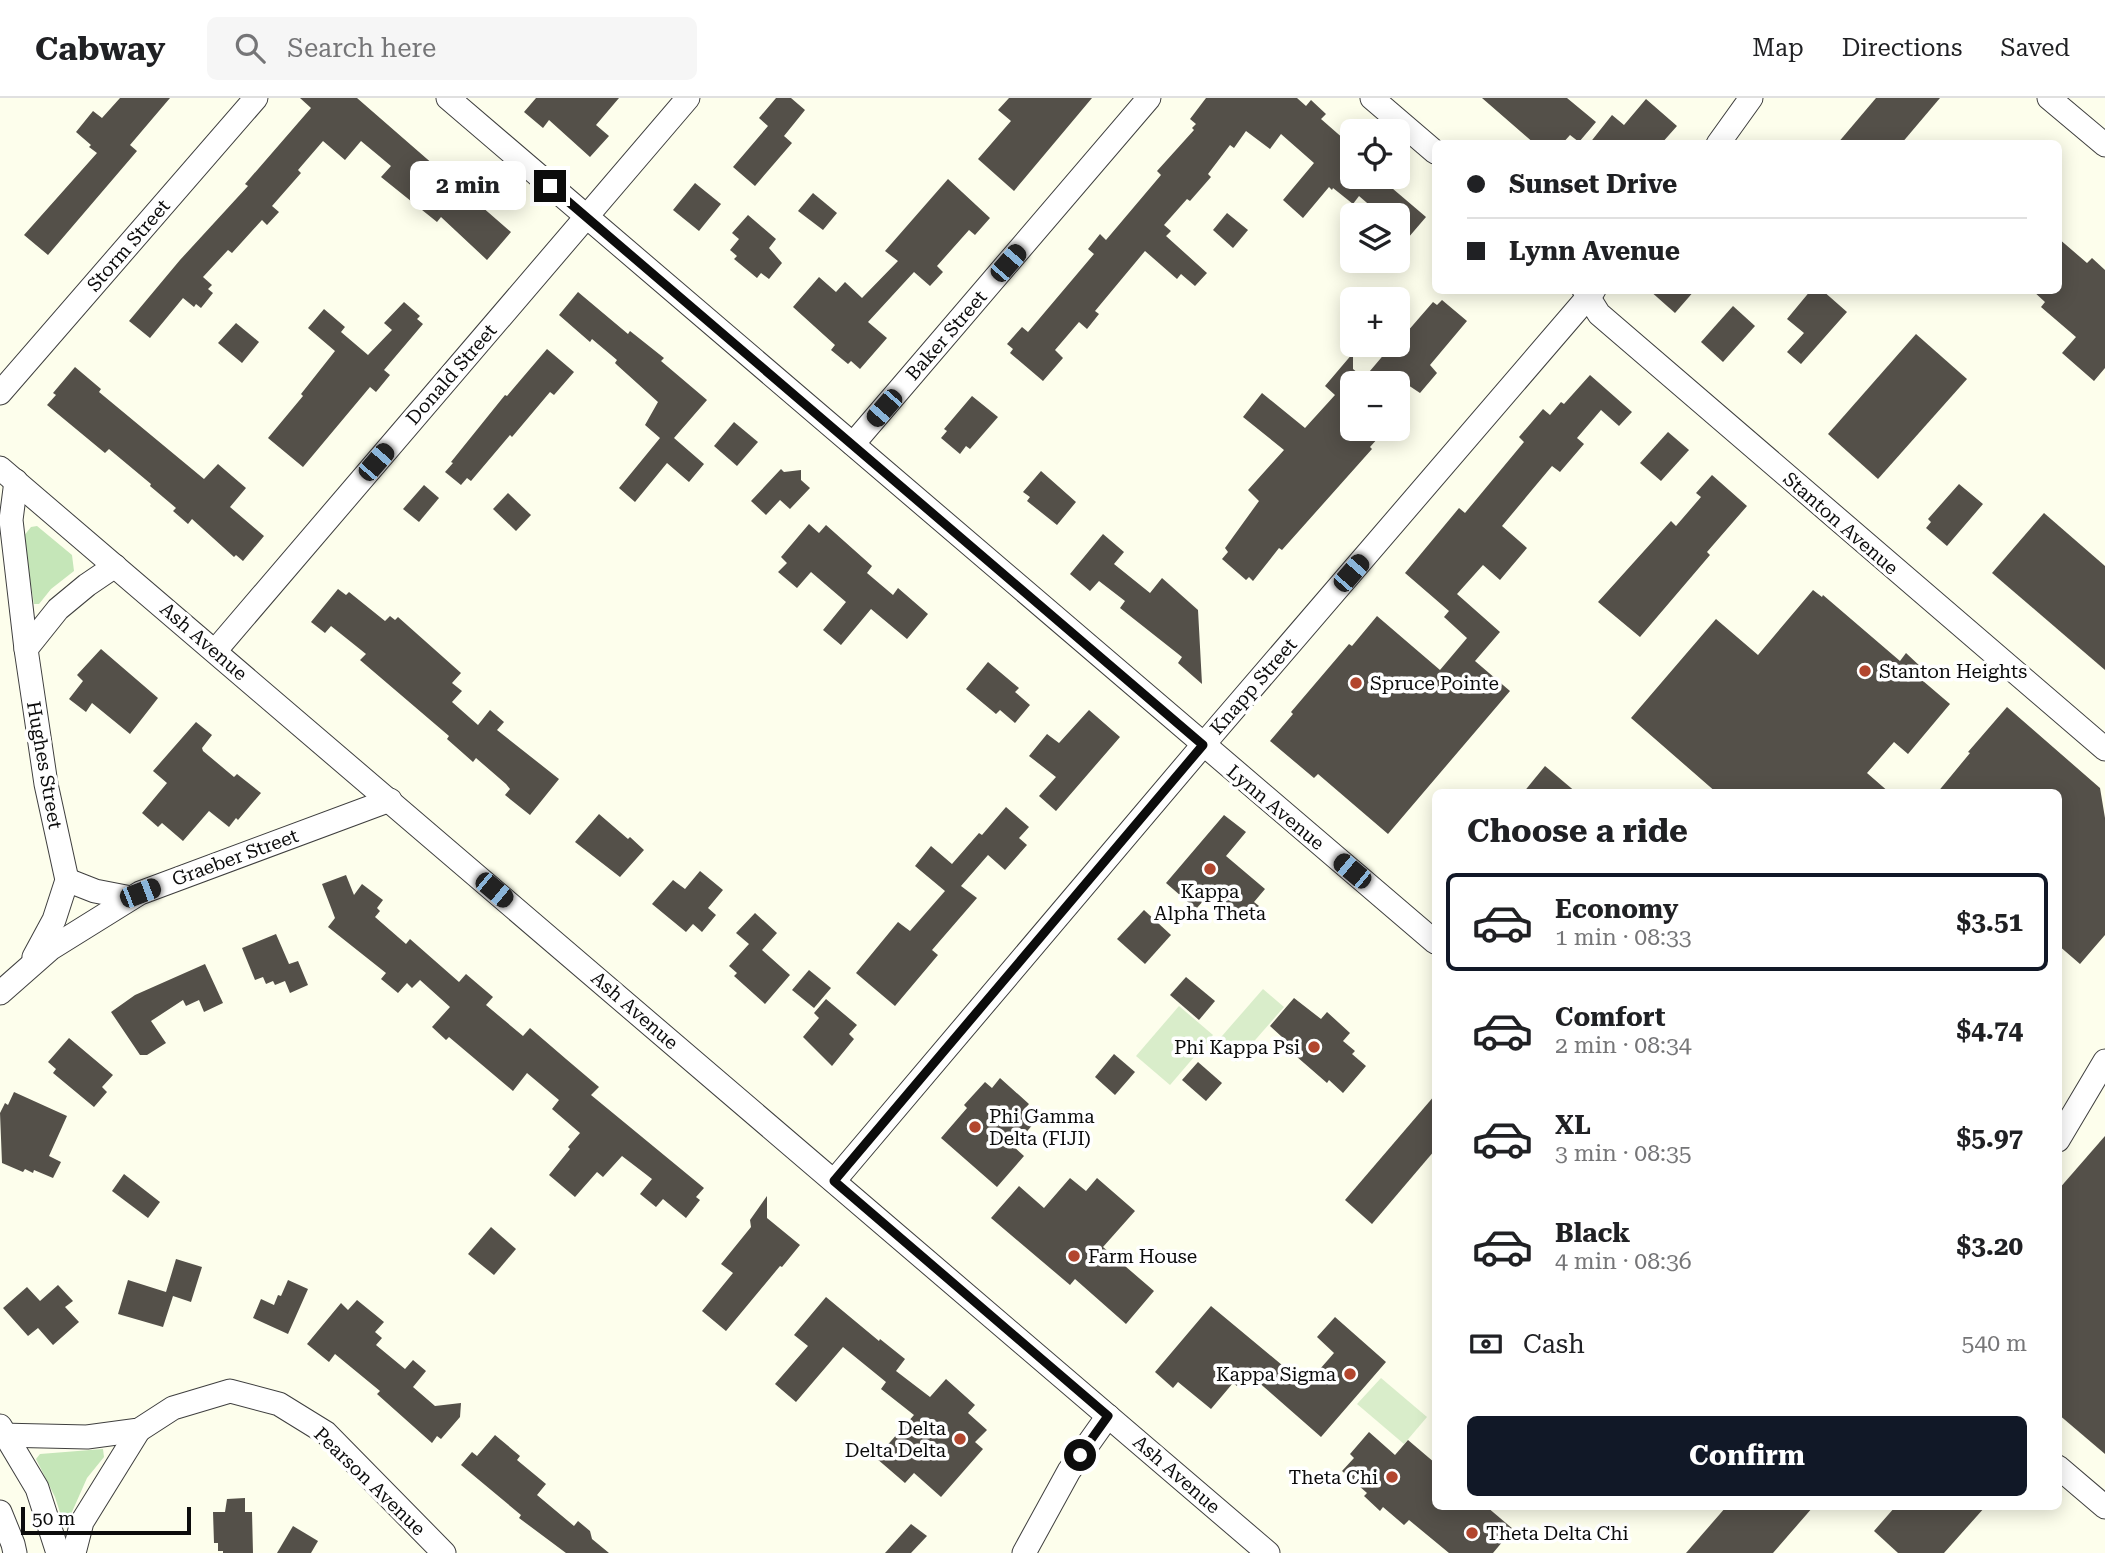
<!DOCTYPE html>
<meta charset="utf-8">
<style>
body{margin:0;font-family:"Roboto Serif",serif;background:#f6f6f6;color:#202124;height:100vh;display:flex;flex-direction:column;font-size:26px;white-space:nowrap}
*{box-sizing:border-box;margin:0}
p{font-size:23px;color:#757577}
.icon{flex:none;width:38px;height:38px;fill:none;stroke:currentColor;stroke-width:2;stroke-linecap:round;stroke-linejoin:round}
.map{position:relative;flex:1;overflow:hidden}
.sheet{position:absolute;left:1432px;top:691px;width:630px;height:721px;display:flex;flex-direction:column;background:#fff;border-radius:10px;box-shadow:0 4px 18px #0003}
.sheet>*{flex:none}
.top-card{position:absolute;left:1432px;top:42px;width:630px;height:154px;border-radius:10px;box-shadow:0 4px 18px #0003;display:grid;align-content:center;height:154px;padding:0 35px;background:#fff}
.controls{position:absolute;left:1340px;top:21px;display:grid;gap:14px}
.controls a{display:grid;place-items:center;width:70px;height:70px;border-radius:10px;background:#fff;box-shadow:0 4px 18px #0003;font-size:35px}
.scale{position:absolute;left:21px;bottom:18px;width:170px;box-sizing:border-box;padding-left:7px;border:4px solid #0c0c0c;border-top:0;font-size:19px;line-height:24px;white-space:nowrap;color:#0c0c0c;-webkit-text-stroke:5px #fff;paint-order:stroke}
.end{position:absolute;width:32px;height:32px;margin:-16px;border:9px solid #0c0c0c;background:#fff;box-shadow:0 0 0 4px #fff}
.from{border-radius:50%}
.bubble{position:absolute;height:49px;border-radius:10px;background:#fff;box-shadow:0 4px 18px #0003;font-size:23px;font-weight:700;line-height:49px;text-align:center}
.car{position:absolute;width:21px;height:42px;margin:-21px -10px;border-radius:9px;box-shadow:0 0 5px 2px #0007;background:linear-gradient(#222 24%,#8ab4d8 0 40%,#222 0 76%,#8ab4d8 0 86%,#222 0)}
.top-card b{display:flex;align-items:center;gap:24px;height:66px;font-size:26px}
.top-card b+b{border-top:2px solid #e0e0e0}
.top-card i{width:18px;height:18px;background:#202124}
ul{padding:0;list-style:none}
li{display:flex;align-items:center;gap:21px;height:98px;margin:0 14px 10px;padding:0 21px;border:4px solid transparent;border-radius:10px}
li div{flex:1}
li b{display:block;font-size:26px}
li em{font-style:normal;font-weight:700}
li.current{border-color:#111827}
li>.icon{width:63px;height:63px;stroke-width:1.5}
h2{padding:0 35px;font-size:32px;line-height:84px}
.pay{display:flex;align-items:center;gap:18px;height:77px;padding:0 35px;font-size:26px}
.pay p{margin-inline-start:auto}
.action{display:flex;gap:14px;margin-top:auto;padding:14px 35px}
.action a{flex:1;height:80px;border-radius:10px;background:#111827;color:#fff;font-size:28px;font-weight:700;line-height:80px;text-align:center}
header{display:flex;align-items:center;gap:42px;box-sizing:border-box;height:98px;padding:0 35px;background:#fff;border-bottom:2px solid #e0e0e0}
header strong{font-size:33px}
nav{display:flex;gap:38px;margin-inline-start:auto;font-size:24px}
.search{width:490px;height:63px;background:#f6f6f6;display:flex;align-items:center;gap:18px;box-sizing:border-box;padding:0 24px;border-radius:10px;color:#757577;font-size:26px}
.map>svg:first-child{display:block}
</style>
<header>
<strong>Cabway</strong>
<div class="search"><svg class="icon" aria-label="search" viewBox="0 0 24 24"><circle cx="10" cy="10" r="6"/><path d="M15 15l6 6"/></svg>Search here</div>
<nav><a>Map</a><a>Directions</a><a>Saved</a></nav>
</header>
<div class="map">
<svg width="2105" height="1455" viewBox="0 0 2105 1455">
<rect width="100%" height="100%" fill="#fdfeec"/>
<g fill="#c5e6b8">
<polygon points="37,428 72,457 74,473 51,491 39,506 34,506 23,439 31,429"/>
<polygon points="103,1351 104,1359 87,1380 68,1423 63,1424 55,1399 36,1361 40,1356"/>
</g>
<g fill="#d9edca">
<polygon points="1263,891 1284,909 1236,964 1215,946"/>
<polygon points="1179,908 1213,937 1170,987 1136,958"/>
<polygon points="1381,1280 1427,1319 1404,1346 1357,1306"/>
</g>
<g fill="#545049">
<polygon points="120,0 170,0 130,47 137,53 48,157 24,137 97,55 89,49 91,47 76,34 93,13 102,20"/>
<polygon points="300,0 357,0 511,134 487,162 441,119 437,124 381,79 391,68 361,43 345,62 323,43 298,72 301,75 272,108 279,114 267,127 262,122 232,155 228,152 203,179 212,187 208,191 213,195 201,210 196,206 194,209 183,200 150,240 129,223 180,162 248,88 245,86 311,10"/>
<polygon points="536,0 619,0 596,27 609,38 590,59 549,22 543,30 524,14"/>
<polygon points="776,0 791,0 805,12 784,38 792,45 755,88 733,69 768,28 759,20"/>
<polygon points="1009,0 1092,0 1014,93 978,61 1011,23 998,12"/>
<polygon points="1206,0 1297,0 1306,8 1311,2 1326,16 1321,21 1353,49 1353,79 1379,79 1426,119 1408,140 1398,131 1398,117 1381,117 1359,98 1353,106 1333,90 1332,92 1329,89 1303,120 1283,102 1314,65 1281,36 1270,51 1246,33 1234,50 1230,47 1208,76 1211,79 1190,103 1187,101 1164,127 1171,133 1166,138 1207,175 1195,188 1181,176 1177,181 1145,153 1095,213 1099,216 1087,231 1079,224 1055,252 1063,260 1043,283 1010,255 1013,251 1007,246 1022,229 1028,234 1094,156 1088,151 1100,136 1106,142 1161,77 1157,73 1194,32 1192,30 1196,26 1190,21"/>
<polygon points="1482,0 1567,0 1596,24 1579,44 1570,37 1562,46 1535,46"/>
<polygon points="1876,0 1940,0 1901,46 1837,46"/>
<polygon points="1646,1 1677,28 1661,46 1589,46 1612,17 1624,27"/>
<polygon points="948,81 990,120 975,137 969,132 937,168 943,174 930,188 914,174 868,224 887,240 860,271 851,263 848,266 831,252 835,247 793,209 819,179 836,194 845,184 862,200 898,163 885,153"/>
<polygon points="695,85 721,106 699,133 673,112"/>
<polygon points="813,95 837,115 823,132 798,113"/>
<polygon points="1227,115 1248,132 1233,150 1213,132"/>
<polygon points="748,117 776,141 769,150 782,165 769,181 761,175 757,180 734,161 737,158 730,152 739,141 732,135"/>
<polygon points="2058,140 2087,165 2092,160 2105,172 2105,270 2094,283 2062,255 2076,239 2041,209 2045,204 2032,192 2058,192"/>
<polygon points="1649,192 1695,192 1675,215"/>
<polygon points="1811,192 1822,192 1847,214 1801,266 1787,254 1804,235 1787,221"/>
<polygon points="578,194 628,236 630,233 664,260 661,263 707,302 674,340 704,366 689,384 667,365 635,404 619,390 660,340 645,327 658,304 617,267 615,265 617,262 592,241 590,244 559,217"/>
<polygon points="1442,202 1467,223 1430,267 1437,275 1420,295 1405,285 1353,285 1353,331 1386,331 1370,349 1372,351 1282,452 1279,450 1253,483 1249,479 1246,482 1222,461 1228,454 1225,450 1259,403 1248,392 1284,352 1243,319 1262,295 1305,330 1335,297 1325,288 1353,255 1353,271 1364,280 1392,247 1398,247 1398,241 1400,242 1433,204 1437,207"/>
<polygon points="404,204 420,218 417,221 423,226 384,272 390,277 376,294 370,289 303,369 268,340 303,298 301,296 335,253 308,230 324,211 345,229 341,234 368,257 392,232 384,225"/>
<polygon points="1733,208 1755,228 1723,264 1701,244"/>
<polygon points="236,225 259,244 242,265 218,245"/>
<polygon points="1916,236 1967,281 1878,381 1828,336"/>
<polygon points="547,251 574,274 554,297 550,294 512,339 510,337 471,383 467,380 461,387 445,374 453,365 451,364 505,297 507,298"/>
<polygon points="75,269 101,291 99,294 204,381 218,366 246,390 230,409 264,438 243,463 236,457 234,459 192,421 188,426 173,413 176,410 150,388 151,386 109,351 105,355 47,307 56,297 53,295"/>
<polygon points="1590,277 1632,314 1619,328 1601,312 1577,340 1584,346 1560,374 1552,368 1502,428 1527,450 1500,482 1483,467 1457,496 1500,534 1475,563 1510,593 1388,736 1318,676 1314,680 1270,643 1293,616 1291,614 1349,546 1352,548 1377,518 1440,572 1467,540 1444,519 1449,513 1405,475 1459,410 1465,415 1524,344 1519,339 1543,311 1550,317 1561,304 1564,306"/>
<polygon points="972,298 998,319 970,351 966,348 960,356 941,340 947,333 944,331"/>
<polygon points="734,324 758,344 737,368 714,348"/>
<polygon points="1668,334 1689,352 1661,383 1640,365"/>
<polygon points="781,371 784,374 801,372 801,382 810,390 790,411 780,402 766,417 751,403"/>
<polygon points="1041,373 1076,404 1057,427 1027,403 1030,399 1023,394"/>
<polygon points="1712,377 1747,408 1707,454 1710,457 1640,539 1598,504 1671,423 1676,428 1701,399 1696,395"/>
<polygon points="1959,386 1983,406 1947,448 1926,430 1931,424 1928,421"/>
<polygon points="424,387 439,400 419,424 403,411"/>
<polygon points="508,395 531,417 516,433 493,411"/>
<polygon points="2044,415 2105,468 2105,572 1992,475"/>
<polygon points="809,426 819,435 826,427 872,468 867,475 893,497 898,490 928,516 907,541 871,511 841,547 823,532 846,504 811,474 797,490 778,474 787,465 781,459"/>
<polygon points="1103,436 1124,454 1114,466 1150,495 1162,480 1198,512 1202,586 1178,565 1182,559 1120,510 1125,503 1099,483 1090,493 1070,476"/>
<polygon points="338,491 346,497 349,494 385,523 390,518 395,522 398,519 461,575 452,585 462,593 452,604 478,627 490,612 504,624 497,632 559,681 530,717 505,697 510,691 506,686 476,660 473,664 447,641 449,638 360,562 366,556 331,528 325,535 311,524"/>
<polygon points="1813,492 1822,499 1823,497 1900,563 1906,555 1922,570 1916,577 1950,606 1908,656 1894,644 1867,675 1890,695 1717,695 1631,620 1716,521 1758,557"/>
<polygon points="101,551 158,600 130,636 92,605 86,614 69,601 83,583 77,577"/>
<polygon points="988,564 1019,590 1015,594 1030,607 1015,625 1000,612 996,616 966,591"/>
<polygon points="2007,609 2100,690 2105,720 2105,837 2080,866 2058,847 2058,695 1937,695 1970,655 1968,654"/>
<polygon points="1089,612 1120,639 1056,713 1039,698 1056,679 1029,658 1047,636 1059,645"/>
<polygon points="196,624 212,637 202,650 203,653 234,679 237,676 261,695 238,722 236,720 229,729 209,713 183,743 162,725 158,729 142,715 167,685 153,673"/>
<polygon points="1545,668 1577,695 1523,695"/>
<polygon points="1006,709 1029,729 1019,740 1027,747 1005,772 988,757 961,788 977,800 932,852 938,857 895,908 856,875 898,824 910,833 945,793 915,768 931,748 952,766 979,735 982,737"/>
<polygon points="599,716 628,741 630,739 644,752 620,779 575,744"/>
<polygon points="1224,717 1246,734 1226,758 1265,791 1254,804 1259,808 1245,824 1211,794 1196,811 1166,785"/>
<polygon points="700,773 723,792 708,810 716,817 702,834 693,826 686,834 652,806 673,782 685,791"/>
<polygon points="346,777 354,797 362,786 383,802 377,810 380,813 375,819 406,846 410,841 459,884 466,876 493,899 486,907 523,938 530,930 566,961 599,989 591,997 704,1090 696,1099 700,1102 686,1120 663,1101 656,1109 640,1096 652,1081 622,1058 603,1079 597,1074 575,1099 549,1077 570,1051 568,1049 580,1035 552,1011 559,1002 527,975 513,993 449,939 446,942 432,929 450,909 420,882 412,890 407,885 398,895 381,881 386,875 328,829 335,820 322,786"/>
<polygon points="1144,812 1171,837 1145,866 1117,841"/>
<polygon points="755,815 777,835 762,852 790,877 765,906 734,878 737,875 729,868 749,846 736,835"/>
<polygon points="276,836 289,866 298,863 308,887 290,895 285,883 275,887 273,883 266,886 263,879 255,882 242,850"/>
<polygon points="205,866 223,905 204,914 199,902 186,908 183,902 151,923 166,945 147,957 140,957 111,914 135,897"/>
<polygon points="809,872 831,890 814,910 792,892"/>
<polygon points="1186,879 1215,903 1199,922 1170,897"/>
<polygon points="1294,900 1321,921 1327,914 1350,935 1343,943 1355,953 1352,956 1366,968 1343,995 1329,982 1327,985 1281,945 1280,942 1282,939 1270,928"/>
<polygon points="826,901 857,927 849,936 854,941 832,968 803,939 819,920 814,915"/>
<polygon points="69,940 113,977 102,989 107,994 94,1009 53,975 56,971 48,964"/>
<polygon points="1114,956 1135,974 1115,997 1095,979"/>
<polygon points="1198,964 1222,985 1206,1003 1182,982"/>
<polygon points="1000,980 1029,1006 1022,1014 1034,1025 1014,1049 1024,1058 997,1089 941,1040 967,1010 964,1007 985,984 992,990"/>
<polygon points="14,994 67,1018 49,1058 61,1064 53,1080 34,1072 33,1075 25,1071 23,1074 2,1065 0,1015 5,1005 8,1007"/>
<polygon points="1435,997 1435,1052 1372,1126 1345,1102"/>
<polygon points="2105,1038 2105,1356 2058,1316 2058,1092"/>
<polygon points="124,1076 160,1104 148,1120 112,1093"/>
<polygon points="1070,1080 1086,1093 1097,1080 1135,1113 1103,1149 1154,1193 1126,1226 1075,1181 1070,1187 991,1120 1019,1088 1044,1110"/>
<polygon points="767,1098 767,1120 800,1147 782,1169 780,1168 726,1233 702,1213 733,1175 721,1166 751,1129 750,1122"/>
<polygon points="491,1129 516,1151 494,1177 468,1156"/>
<polygon points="176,1161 202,1169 191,1204 173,1198 163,1229 118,1216 128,1182 166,1194"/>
<polygon points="288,1182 308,1191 288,1236 253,1220 261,1201 274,1207 278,1197 281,1198"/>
<polygon points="58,1187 73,1203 65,1209 79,1224 53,1247 38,1230 28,1238 3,1210 27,1189 40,1203"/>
<polygon points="826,1199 879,1243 880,1241 905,1261 896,1273 930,1299 946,1281 975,1307 968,1315 987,1332 975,1344 983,1351 941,1399 914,1375 905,1385 876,1360 914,1317 881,1291 886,1284 843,1249 796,1304 775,1286 808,1248 794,1237"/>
<polygon points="357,1202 384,1224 375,1234 382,1240 376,1247 405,1271 413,1262 426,1273 413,1289 435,1308 461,1305 460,1319 441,1341 437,1338 432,1345 377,1296 380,1293 335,1256 329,1264 307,1246 341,1205 348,1212"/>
<polygon points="1211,1208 1306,1287 1334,1255 1317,1239 1335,1219 1386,1264 1321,1339 1248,1275 1237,1288 1233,1285 1211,1311 1178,1284 1173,1290 1155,1274"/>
<polygon points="1369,1334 1395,1357 1408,1342 1435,1365 1435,1409 1487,1409 1513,1431 1493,1455 1449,1455 1409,1422 1404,1427 1383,1409 1380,1413 1364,1398 1367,1395 1342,1373 1354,1360 1350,1356"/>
<polygon points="495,1337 520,1358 517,1362 546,1386 537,1397 574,1428 578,1423 590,1433 592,1441 609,1455 566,1455 519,1420 521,1417 461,1367 472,1354 477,1358"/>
<polygon points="245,1400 245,1414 252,1414 253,1455 223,1455 223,1453 218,1453 218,1445 214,1445 213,1414 225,1414 227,1401"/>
<polygon points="1726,1409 1813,1409 1773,1455 1686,1455"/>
<polygon points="1895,1409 1985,1409 1944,1455 1898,1455 1874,1433"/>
<polygon points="911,1426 927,1438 911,1455 885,1455"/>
<polygon points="293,1428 318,1443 311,1455 277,1455"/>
</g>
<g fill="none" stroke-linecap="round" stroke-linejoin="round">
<g stroke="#3f3f3f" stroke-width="25">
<g id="minor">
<polyline points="448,0 1435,844"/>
<polyline points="1372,0 1435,54"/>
<polyline points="2049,0 2105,47"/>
<polyline points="1718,46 1751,0"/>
<polyline points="1584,192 1599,216 2105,651"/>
<polyline points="0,295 256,0"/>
<polyline points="853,346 1149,0"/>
<polyline points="0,370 1268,1455"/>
<polyline points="16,383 11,422 26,551 46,686 67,782"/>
<polyline points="26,551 58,511 87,487 115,468"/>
<polyline points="215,553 688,0"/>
<polyline points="67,782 95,793 131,800"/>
<polyline points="34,859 54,822 67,782"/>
<polyline points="0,895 50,851 140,795 390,702"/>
<polyline points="2058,1042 2105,963"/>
<polyline points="834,1083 1203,647 1594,192"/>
<polyline points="0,1328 37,1390 58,1455"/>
<polyline points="0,1337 87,1339 139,1332 173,1310 230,1293 279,1306 326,1335 444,1455"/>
<polyline points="2058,1369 2105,1409"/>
<polyline points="0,1414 13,1446 15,1455"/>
<polyline points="74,1455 82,1424 139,1332"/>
<polyline points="1024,1455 1069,1373 1108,1318"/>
</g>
</g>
<use href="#minor" stroke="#fff" stroke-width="23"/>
</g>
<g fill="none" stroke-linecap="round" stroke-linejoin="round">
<polyline stroke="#0c0c0c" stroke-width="9" points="550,88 1203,647 834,1083 1108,1318 1080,1357"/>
</g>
<g fill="#b2462e" stroke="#fff" stroke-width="2.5">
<circle cx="1865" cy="573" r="7"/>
<circle cx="1356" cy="585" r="7"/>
<circle cx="1210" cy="771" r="7"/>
<circle cx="1314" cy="949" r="7"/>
<circle cx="975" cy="1029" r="7"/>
<circle cx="1074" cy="1158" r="7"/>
<circle cx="1350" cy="1276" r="7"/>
<circle cx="960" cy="1341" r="7"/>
<circle cx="1392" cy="1379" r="7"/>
<circle cx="1472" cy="1435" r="7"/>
</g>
<g text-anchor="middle" stroke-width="7" stroke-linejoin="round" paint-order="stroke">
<g font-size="19" fill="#0c0c0c" stroke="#fff">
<text transform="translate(128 147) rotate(-49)" y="7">Storm Street</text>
<text transform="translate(946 237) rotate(-49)" y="7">Baker Street</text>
<text transform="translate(451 276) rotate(-49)" y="7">Donald Street</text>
<text transform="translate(1841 425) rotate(41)" y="7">Stanton Avenue</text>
<text transform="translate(204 543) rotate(41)" y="7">Ash Avenue</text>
<text transform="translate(1253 588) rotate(-49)" y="7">Knapp Street</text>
<text transform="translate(45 667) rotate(80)" y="7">Hughes Street</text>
<text transform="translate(1276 709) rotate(40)" y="7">Lynn Avenue</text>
<text transform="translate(235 759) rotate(-20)" y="7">Graeber Street</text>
<text transform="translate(635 912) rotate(41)" y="7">Ash Avenue</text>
<text transform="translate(1177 1376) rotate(41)" y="7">Ash Avenue</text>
<text transform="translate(370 1383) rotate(44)" y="7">Pearson Avenue</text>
</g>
<g font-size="19" fill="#0c0c0c" stroke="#fff" text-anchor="start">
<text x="1879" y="580">Stanton Heights</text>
<text x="1370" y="592">Spruce Pointe</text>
<text x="1210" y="800" text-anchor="middle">Kappa<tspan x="1210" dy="22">Alpha Theta</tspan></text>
<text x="1300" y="956" text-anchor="end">Phi Kappa Psi</text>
<text x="989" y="1025">Phi Gamma<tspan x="989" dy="22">Delta (FIJI)</tspan></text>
<text x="1088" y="1165">Farm House</text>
<text x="1336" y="1283" text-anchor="end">Kappa Sigma</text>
<text x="946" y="1337" text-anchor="end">Delta<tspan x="946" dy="22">Delta Delta</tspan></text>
<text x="1378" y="1386" text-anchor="end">Theta Chi</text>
<text x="1486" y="1442">Theta Delta Chi</text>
</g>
</g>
</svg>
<div class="controls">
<a><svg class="icon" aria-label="locate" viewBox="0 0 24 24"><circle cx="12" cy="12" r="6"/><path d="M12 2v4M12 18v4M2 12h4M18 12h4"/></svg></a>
<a><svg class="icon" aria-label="layers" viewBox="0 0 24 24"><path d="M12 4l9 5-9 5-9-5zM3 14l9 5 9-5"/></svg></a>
<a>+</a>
<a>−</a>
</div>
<div class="scale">50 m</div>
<i class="end from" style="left:1080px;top:1357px"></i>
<i class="end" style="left:550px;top:88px"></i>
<div class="bubble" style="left:410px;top:63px;width:116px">2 min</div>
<i class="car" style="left:1008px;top:165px;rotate:41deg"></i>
<i class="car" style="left:884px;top:310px;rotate:221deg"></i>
<i class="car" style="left:376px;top:364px;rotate:41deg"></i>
<i class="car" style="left:1351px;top:475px;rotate:41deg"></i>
<i class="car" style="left:1352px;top:773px;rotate:310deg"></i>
<i class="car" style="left:494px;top:792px;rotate:130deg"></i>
<i class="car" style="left:140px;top:795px;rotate:69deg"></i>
<div class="top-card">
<b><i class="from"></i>Sunset Drive</b>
<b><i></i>Lynn Avenue</b>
</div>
<section class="sheet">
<h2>Choose a ride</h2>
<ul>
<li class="current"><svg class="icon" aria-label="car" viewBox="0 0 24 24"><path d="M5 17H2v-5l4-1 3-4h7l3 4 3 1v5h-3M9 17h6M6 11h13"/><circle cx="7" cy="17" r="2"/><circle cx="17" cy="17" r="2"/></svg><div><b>Economy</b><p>1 min · 08:33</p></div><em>$3.51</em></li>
<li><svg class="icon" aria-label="car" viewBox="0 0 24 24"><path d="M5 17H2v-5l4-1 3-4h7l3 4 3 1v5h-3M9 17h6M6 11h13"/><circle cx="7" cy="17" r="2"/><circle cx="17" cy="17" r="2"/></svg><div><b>Comfort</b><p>2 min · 08:34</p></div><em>$4.74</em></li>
<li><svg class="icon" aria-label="car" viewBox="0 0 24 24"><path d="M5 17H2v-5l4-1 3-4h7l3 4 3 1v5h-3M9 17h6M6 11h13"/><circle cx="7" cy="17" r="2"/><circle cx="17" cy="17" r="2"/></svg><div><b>XL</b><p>3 min · 08:35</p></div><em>$5.97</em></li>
<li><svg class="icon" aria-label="car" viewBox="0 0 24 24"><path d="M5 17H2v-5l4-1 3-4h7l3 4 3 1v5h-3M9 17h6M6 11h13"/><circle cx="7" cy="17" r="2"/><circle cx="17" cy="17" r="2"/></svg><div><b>Black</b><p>4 min · 08:36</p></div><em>$3.20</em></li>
</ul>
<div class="pay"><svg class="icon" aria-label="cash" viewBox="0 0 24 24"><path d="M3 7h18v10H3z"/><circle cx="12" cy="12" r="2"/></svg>Cash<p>540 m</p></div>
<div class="action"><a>Confirm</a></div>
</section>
</div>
